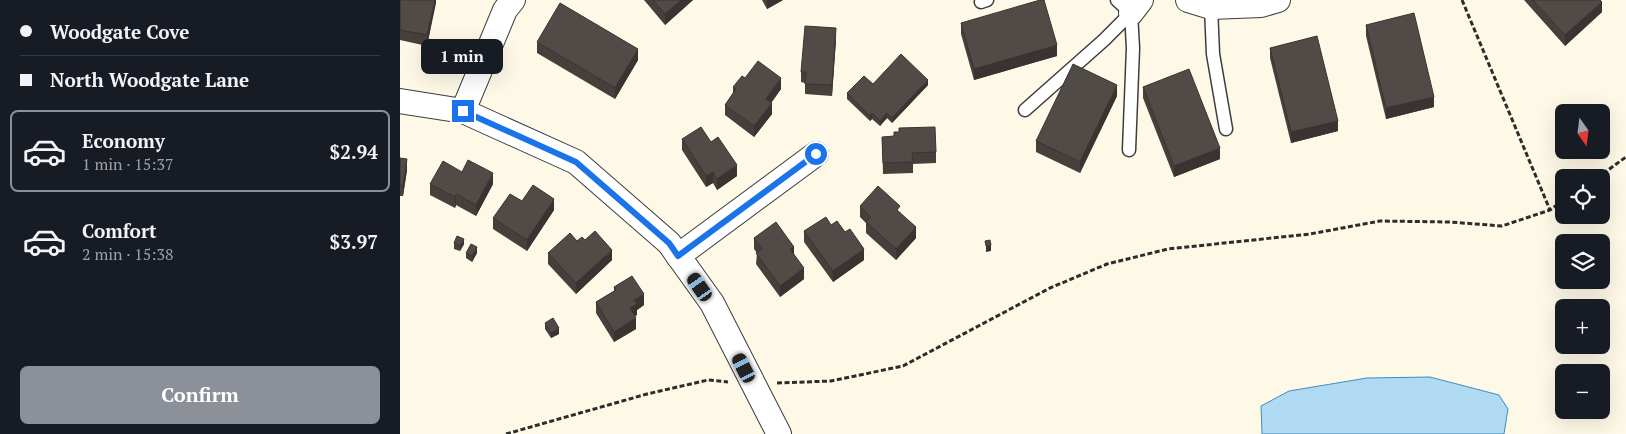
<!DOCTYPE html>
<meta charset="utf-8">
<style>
body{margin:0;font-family:"PT Serif",serif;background:#20242c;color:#f1f3f6;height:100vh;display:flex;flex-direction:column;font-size:19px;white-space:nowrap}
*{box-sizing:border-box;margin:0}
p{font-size:16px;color:#9ea1a6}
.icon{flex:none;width:28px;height:28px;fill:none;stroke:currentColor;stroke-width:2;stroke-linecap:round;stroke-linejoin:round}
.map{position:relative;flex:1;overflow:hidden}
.drawer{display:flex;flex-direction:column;background:#171b24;width:400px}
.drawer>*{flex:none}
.guide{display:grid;align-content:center;height:110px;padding:0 20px;background:#171b24}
.needle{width:32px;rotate:166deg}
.tools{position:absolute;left:1155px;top:104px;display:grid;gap:10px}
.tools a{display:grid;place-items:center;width:55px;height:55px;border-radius:8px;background:#171b24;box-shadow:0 5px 20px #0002;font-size:25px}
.end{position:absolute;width:22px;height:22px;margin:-11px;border:6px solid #1a73e8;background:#fff;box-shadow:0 0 0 2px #fff}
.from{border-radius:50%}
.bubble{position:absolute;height:35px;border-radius:8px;background:#171b24;box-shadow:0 5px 20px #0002;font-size:16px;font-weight:700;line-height:35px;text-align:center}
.car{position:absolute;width:15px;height:30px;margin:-15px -8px;border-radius:6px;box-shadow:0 0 4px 1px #0007;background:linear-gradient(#222 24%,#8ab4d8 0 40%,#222 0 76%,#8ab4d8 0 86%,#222 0)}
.guide b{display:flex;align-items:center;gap:18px;height:48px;font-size:19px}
.guide b+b{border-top:1px solid #363941}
.guide i{width:12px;height:12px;background:#f1f3f6}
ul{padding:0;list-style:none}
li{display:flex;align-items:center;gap:15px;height:82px;margin:0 10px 8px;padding:0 10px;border:2px solid transparent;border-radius:8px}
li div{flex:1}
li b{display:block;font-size:19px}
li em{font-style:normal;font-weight:700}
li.selected{border-color:#8c9099}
li>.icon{width:45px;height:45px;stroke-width:1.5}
.button{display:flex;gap:10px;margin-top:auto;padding:10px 20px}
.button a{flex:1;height:58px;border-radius:8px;background:#8c9099;color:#fff;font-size:20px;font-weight:700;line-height:58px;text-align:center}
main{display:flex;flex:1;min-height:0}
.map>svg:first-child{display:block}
</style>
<main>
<section class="drawer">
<div class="guide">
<b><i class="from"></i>Woodgate Cove</b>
<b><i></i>North Woodgate Lane</b>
</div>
<ul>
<li class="selected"><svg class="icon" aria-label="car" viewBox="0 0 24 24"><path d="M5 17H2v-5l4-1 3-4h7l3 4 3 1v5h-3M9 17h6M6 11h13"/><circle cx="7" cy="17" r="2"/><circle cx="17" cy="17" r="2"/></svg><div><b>Economy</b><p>1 min · 15:37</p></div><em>$2.94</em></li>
<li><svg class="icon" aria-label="car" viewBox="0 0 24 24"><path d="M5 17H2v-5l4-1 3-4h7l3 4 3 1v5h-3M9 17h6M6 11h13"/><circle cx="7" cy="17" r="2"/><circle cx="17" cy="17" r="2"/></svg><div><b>Comfort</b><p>2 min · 15:38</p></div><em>$3.97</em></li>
</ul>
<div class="button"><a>Confirm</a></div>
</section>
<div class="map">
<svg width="1226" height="434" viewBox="0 0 1226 434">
<rect width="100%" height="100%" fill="#fef9e7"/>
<polygon fill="#b0d9f2" stroke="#3b8ec4" points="1030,377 1099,395 1108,409 1104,434 862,434 861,406 889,391 967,378"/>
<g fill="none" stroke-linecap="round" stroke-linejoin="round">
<g stroke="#3d3d3d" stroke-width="15">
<g id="lane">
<polyline points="717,0 731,13 733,48 729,150"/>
<polyline points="581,2 587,0"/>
<polyline points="811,7 813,54 826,129"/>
<polyline points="625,110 704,40 731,13"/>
</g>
</g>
<g stroke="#3d3d3d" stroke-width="26">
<g id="street">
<polyline points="788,0 811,7 861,5 878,0"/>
<polyline points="731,13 741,0"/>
<polyline points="0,101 63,111 176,162 269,243 312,303 379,434"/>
<polyline points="63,111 105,10 113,0"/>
<polyline points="278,256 416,154"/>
</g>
</g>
<g stroke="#2c2c2c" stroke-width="3" stroke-dasharray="5 2.5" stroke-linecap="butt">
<polyline points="1062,0 1150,210"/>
<polyline points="1197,178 1226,157"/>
<polyline points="377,383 431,381 503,366 650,288 707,264 768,249 910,234 980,221 1050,222 1102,226 1150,210 1164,200"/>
<polyline points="106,434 247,394 308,380 328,382"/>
</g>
<use href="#lane" stroke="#fff" stroke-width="12"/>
<use href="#street" stroke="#fff" stroke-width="24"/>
</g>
<g fill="#46403d">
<polygon points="0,0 36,0 27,46 0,40"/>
<polygon points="244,0 293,0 265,25"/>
<polygon points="362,0 383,0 367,9"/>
<polygon points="1124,0 1200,0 1202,12 1165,46"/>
<polygon points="561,23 657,56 574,80 561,34"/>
<polygon points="966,25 1034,107 986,119 966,36"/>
<polygon points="436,39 432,96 405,94 405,83 401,82 401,72"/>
<polygon points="137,42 238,60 215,99 137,53"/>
<polygon points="870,48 938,131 891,143 870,58"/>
<polygon points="345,78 381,89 371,103 372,114 354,137 325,115 325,105 333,93 333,87"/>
<polygon points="473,84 528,85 492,123 487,118 480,126 472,119 470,121 447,99 447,93"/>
<polygon points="743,87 820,159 774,177 743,98"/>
<polygon points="717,96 680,173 636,152 636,141"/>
<polygon points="482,137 536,152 536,163 513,164 513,173 483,174"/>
<polygon points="282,139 311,142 337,176 317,190 313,183 306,187 282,150"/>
<polygon points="0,158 7,170 3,196 0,196"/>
<polygon points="62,172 93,184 76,216 56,205 55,208 30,195 30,184"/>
<polygon points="122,201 154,210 127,251 93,229 93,218"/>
<polygon points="460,206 500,212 516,238 496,260 466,233 466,223 460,217"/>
<polygon points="431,225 445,232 464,260 433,282 404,242 404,231"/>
<polygon points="354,238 394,255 404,279 380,297 356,264 357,253 354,249"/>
<polygon points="185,240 212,260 176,294 148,264 148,253 177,241"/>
<polygon points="54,243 64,244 60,251 54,249"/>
<polygon points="66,253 77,253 72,262 66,258"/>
<polygon points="214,287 244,305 237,310 237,315 234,316 236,329 214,342 196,313 196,302 214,291"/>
<polygon points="145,323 159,334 151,338 145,329"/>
</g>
<g fill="#393432">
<polygon points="35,0 36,0 36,3 27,46 27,35"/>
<polygon points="281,0 293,0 265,25 265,14"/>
<polygon points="367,0 383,0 367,9"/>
<polygon points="1202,2 1202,12 1165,46 1165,35"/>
<polygon points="436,28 436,39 432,96 432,85"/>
<polygon points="657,45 657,56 574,80 574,69"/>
<polygon points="238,49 238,60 215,99 215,88"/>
<polygon points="381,78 381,89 366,110 366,99"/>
<polygon points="528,80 528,85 492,123 492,118"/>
<polygon points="717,85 717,96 680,173 680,162"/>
<polygon points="1034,97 1034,107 986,119 986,108"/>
<polygon points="372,103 372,114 354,137 354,126"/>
<polygon points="472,113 472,119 470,121 470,116"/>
<polygon points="487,113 487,118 480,126 480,121"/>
<polygon points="938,121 938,131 891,143 891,132"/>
<polygon points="820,148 820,159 774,177 774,166"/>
<polygon points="7,159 7,170 3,196 3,186"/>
<polygon points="337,165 337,176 317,190 317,179"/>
<polygon points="313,172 313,183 306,187 306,176"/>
<polygon points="93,173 93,184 76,216 76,205"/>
<polygon points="56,194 56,205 55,208 55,197"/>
<polygon points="154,199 154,210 127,251 127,240"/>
<polygon points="516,227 516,238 496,260 496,249"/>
<polygon points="64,239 64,244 60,251 60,246"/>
<polygon points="591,245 591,251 586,252 586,246"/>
<polygon points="77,247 77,253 72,262 72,256"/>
<polygon points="394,247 394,257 390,249"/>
<polygon points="464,249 464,260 433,282 433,271"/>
<polygon points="212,250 212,260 176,294 176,283"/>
<polygon points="404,268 404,279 380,297 380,286"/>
<polygon points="244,294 244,305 237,310 237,315 230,319 230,308 234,300"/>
<polygon points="236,318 236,329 214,342 214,332"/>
<polygon points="159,328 159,334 151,338 151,333"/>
</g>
<g fill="#514b47" stroke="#393432">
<polygon points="0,0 35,0 27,35 0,30"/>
<polygon points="253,0 281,0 265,14"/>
<polygon points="640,0 644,0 657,45 574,69 561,23"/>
<polygon points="1133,0 1200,0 1202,2 1165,35"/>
<polygon points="160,3 238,49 215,88 137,42"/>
<polygon points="1014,13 1034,97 986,108 966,25"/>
<polygon points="405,26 436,28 432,85 405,84 406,72 401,72"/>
<polygon points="917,36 938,121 891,132 870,48"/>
<polygon points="501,54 528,80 492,118 487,113 480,121 472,113 470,116 447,93 464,76 473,84"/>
<polygon points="358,61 381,78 366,99 372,103 354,126 325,105 336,89 333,87 342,76 345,78"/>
<polygon points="673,64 717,85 680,162 636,141"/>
<polygon points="789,69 820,148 774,166 743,87"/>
<polygon points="301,127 311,142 318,137 337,165 317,179 313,172 306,176 282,139"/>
<polygon points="535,127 536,152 512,153 513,162 483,163 482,137 494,136 494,132 499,132 499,128"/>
<polygon points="0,158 7,159 3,186 0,185"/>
<polygon points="68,160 93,173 76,205 56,194 55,197 30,184 43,161 62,172"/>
<polygon points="133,185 154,199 127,240 93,218 110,194 122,201"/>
<polygon points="478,186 500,206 497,210 516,227 496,249 466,222 471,217 460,206"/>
<polygon points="426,217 431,225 437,221 445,232 450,229 464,249 433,271 404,231"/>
<polygon points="376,222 394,247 390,249 404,268 380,286 356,253 362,249 354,238"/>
<polygon points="195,231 212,250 176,283 148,253 170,233 177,241 182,237 185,240"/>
<polygon points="57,236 64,239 60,246 54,243"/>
<polygon points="590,240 591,245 586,246 585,241"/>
<polygon points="71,244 77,247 72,256 66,253"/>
<polygon points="232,276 244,294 234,300 237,304 230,308 236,318 214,332 196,302 216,290 214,287"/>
<polygon points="153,318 159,328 151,333 145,323"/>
</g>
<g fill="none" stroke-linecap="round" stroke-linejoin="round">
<polyline stroke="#1a73e8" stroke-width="6" points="63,111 176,162 269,243 278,256 416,154"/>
</g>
</svg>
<div class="tools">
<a><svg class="needle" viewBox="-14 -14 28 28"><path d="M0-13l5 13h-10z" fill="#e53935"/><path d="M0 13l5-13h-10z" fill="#9ea1a6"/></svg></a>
<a><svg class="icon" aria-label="locate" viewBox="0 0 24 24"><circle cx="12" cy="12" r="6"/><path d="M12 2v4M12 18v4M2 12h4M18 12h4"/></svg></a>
<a><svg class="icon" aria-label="layers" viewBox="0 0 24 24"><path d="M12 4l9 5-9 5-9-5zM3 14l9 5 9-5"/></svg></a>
<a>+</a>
<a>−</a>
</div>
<i class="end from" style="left:416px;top:154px"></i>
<i class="end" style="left:63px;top:111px"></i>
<div class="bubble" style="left:21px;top:39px;width:82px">1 min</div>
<i class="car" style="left:300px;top:287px;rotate:325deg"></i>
<i class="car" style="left:344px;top:368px;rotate:333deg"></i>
</div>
</main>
